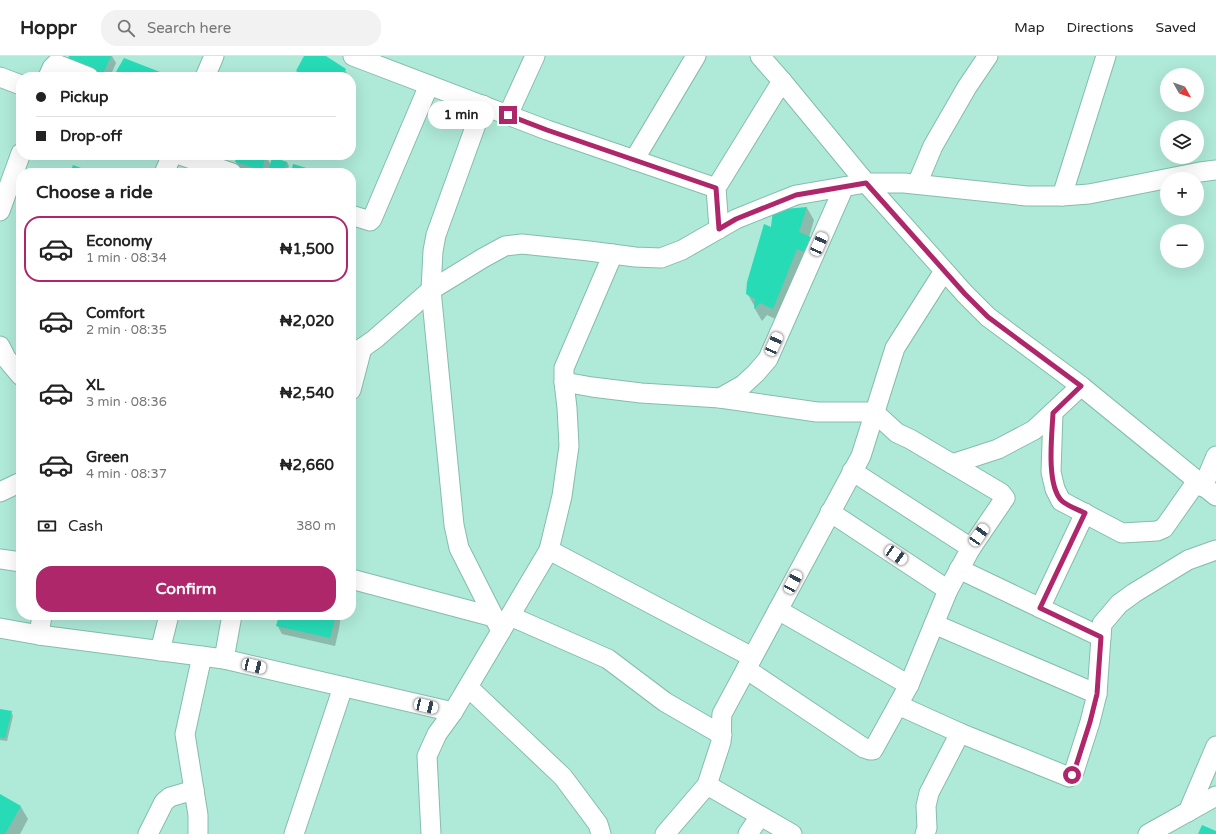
<!DOCTYPE html>
<meta charset="utf-8">
<style>
body{margin:0;font-family:"Varela Round",sans-serif;background:#f2f2f2;color:#222;height:100vh;display:flex;flex-direction:column;font-size:15px;white-space:nowrap}
*{box-sizing:border-box;margin:0}
p{font-size:13px;color:#767676}
.icon{flex:none;width:22px;height:22px;fill:none;stroke:currentColor;stroke-width:2;stroke-linecap:round;stroke-linejoin:round}
.map{position:relative;flex:1;overflow:hidden}
.panel{position:absolute;left:16px;top:112px;width:340px;height:452px;display:flex;flex-direction:column;background:#fff;border-radius:16px;box-shadow:0 4px 16px #0002}
.panel>*{flex:none}
.guide{position:absolute;left:16px;top:16px;width:340px;height:88px;border-radius:16px;box-shadow:0 4px 16px #0002;display:grid;align-content:center;height:88px;padding:0 20px;background:#fff}
.needle{width:26px;rotate:130deg}
.fabs{position:absolute;left:1160px;top:12px;display:grid;gap:8px}
.fabs a{display:grid;place-items:center;width:44px;height:44px;border-radius:50%;background:#fff;box-shadow:0 4px 16px #0002;font-size:20px}
.end{position:absolute;width:18px;height:18px;margin:-9px;border:5px solid #ae276b;background:#fff;box-shadow:0 0 0 2px #fff}
.from{border-radius:50%}
.bubble{position:absolute;height:28px;border-radius:14px;background:#fff;box-shadow:0 4px 16px #0002;font-size:13px;font-weight:700;line-height:28px;text-align:center}
.car{position:absolute;width:12px;height:24px;margin:-12px -6px;border-radius:5px;box-shadow:0 0 3px 1px #0007;background:linear-gradient(#fff 24%,#345 0 40%,#fff 0 76%,#345 0 86%,#fff 0)}
.guide b{display:flex;align-items:center;gap:14px;height:38px;font-size:15px}
.guide b+b{border-top:1px solid #e0e0e0}
.guide i{width:10px;height:10px;background:#222}
ul{padding:0;list-style:none}
li{display:flex;align-items:center;gap:12px;height:66px;margin:0 8px 6px;padding:0 12px;border:2px solid transparent;border-radius:16px}
li div{flex:1}
li b{display:block;font-size:15px}
li em{font-style:normal;font-weight:700}
li.active{border-color:#ae276b}
li>.icon{width:36px;height:36px;stroke-width:1.5}
h2{padding:0 20px;font-size:18px;line-height:48px}
.pay{display:flex;align-items:center;gap:10px;height:44px;padding:0 20px;font-size:15px}
.pay p{margin-inline-start:auto}
.cta{display:flex;gap:8px;margin-top:auto;padding:8px 20px}
.cta a{flex:1;height:46px;border-radius:16px;background:#ae276b;color:#fff;font-size:16px;font-weight:700;line-height:46px;text-align:center}
header{display:flex;align-items:center;gap:24px;box-sizing:border-box;height:56px;padding:0 20px;background:#fff;border-bottom:1px solid #e0e0e0}
header strong{font-size:19px}
nav{display:flex;gap:22px;margin-inline-start:auto;font-size:14px}
.search{width:280px;height:36px;background:#f2f2f2;display:flex;align-items:center;gap:10px;box-sizing:border-box;padding:0 14px;border-radius:16px;color:#767676;font-size:15px}
.map>svg:first-child{display:block}
</style>
<header>
<strong>Hoppr</strong>
<div class="search"><svg class="icon" aria-label="search" viewBox="0 0 24 24"><circle cx="10" cy="10" r="6"/><path d="M15 15l6 6"/></svg>Search here</div>
<nav><a>Map</a><a>Directions</a><a>Saved</a></nav>
</header>
<div class="map">
<svg width="1216" height="778" viewBox="0 0 1216 778">
<rect width="100%" height="100%" fill="#afe9d8"/>
<g fill="#0003">
<polygon points="71,0 112,0 116,7 110,21 87,21"/>
<polygon points="305,0 324,0 345,14 349,21 301,21 297,14"/>
<polygon points="238,99 265,99 271,109 287,106 289,110 286,117 251,117 241,114 236,106"/>
<polygon points="807,152 814,164 809,181 813,183 780,265 767,259 762,265 755,253 755,251 747,237 771,172 774,155"/>
<polygon points="280,559 341,559 339,573 335,590 282,578 277,569"/>
<polygon points="0,654 11,656 13,660 7,685 0,684"/>
<polygon points="0,739 21,751 28,763 20,778 0,778"/>
</g>
<g fill="#27dbb7">
<polygon points="69,0 111,0 102,20 66,8"/>
<polygon points="304,0 326,0 346,13 341,21 306,21 296,15"/>
<polygon points="124,2 160,16 158,21 113,21"/>
<polygon points="237,99 266,99 262,114 235,106"/>
<polygon points="272,101 287,106 283,117 268,117"/>
<polygon points="293,108 310,113 309,117 291,117"/>
<polygon points="73,109 89,115 88,117 70,117"/>
<polygon points="807,151 799,176 813,182 807,197 797,193 773,253 760,247 754,253 755,243 746,238 747,226 764,168 771,171 773,154"/>
<polygon points="279,559 336,559 330,582 276,570"/>
<polygon points="0,653 12,655 5,682 0,681"/>
<polygon points="0,738 21,750 5,778 0,778"/>
<polygon points="1202,769 1216,775 1216,778 1198,778"/>
</g>
<g fill="none" stroke-linecap="round" stroke-linejoin="round">
<g stroke="#85bdad" stroke-width="21">
<g id="street">
<polyline points="353,0 547,74 716,132"/>
<polyline points="760,0 782,25 866,127 965,238 988,261 1081,330 1216,440"/>
<polyline points="0,21 21,29"/>
<polyline points="48,21 52,12 56,8 89,21"/>
<polyline points="205,21 214,0"/>
<polyline points="483,49 436,179 433,195 431,234 454,469 459,492 501,575"/>
<polyline points="508,59 535,0"/>
<polyline points="180,99 232,117"/>
<polyline points="634,104 696,0"/>
<polyline points="164,117 172,99"/>
<polyline points="917,128 933,90 967,31 988,0"/>
<polyline points="1062,140 1106,0"/>
<polyline points="0,155 21,97"/>
<polyline points="351,159 370,165 372,163 429,29"/>
<polyline points="719,173 716,132 782,25"/>
<polyline points="0,290 6,302 21,320"/>
<polyline points="351,300 375,283 431,234 483,202 505,190 522,188 589,195 635,201 661,202 682,194 736,163 796,139 866,127 904,127 1027,140 1062,140 1089,138 1200,116 1216,114"/>
<polyline points="564,326 592,331 641,337 720,342 817,356 874,356 897,377 910,383 1001,437 1005,442 971,492 948,534 909,629 873,694 870,694 864,692 746,613"/>
<polyline points="351,334 362,292"/>
<polyline points="720,342 743,329 756,317 768,303 844,131"/>
<polyline points="1053,357 1051,416 1055,433 1061,445 1122,477 1157,475 1164,472 1197,425"/>
<polyline points="952,408 998,393 1034,374 1081,330"/>
<polyline points="852,415 971,492"/>
<polyline points="1203,431 1216,400"/>
<polyline points="0,436 21,426"/>
<polyline points="830,456 948,534"/>
<polyline points="549,494 752,601"/>
<polyline points="0,503 21,506"/>
<polyline points="959,513 1101,581"/>
<polyline points="351,523 494,561"/>
<polyline points="1040,552 1085,457"/>
<polyline points="778,554 909,629"/>
<polyline points="510,560 608,603 665,646 722,679"/>
<polyline points="934,568 1097,638"/>
<polyline points="0,572 39,579 224,603 453,656"/>
<polyline points="39,579 42,559"/>
<polyline points="160,595 169,559"/>
<polyline points="224,603 232,559"/>
<polyline points="468,631 563,721 598,768 601,778"/>
<polyline points="898,649 960,677 1069,721 1074,716 1090,666 1097,638 1101,581 1102,568 1119,548 1134,537 1188,504 1216,494"/>
<polyline points="707,729 792,778"/>
<polyline points="1188,756 1216,690"/>
<polyline points="148,778 164,746 170,741 194,734"/>
<polyline points="198,778 198,759 185,678 202,600"/>
<polyline points="294,778 343,631"/>
<polyline points="431,778 427,700 437,678 453,656 549,494 562,440 569,390 567,352 564,326 564,312 613,198"/>
<path d="M665,778L707,729L721,686C722,677 721,668 722,658L861,400L895,292L944,215"/>
<polyline points="748,778 760,760"/>
<polyline points="925,778 927,772 926,750 929,737 960,677"/>
<polyline points="1148,778 1216,740"/>
</g>
</g>
<use href="#street" stroke="#fff" stroke-width="19"/>
</g>
<g fill="none" stroke-linecap="round" stroke-linejoin="round">
<path stroke="#ae276b" stroke-width="5" d="M508,59L547,74L716,132L719,173L736,163L796,139L866,127L965,238L988,261L1081,330L1053,357C1052,379 1046,427 1061,444C1065,449 1079,454 1085,457L1040,552L1101,581L1097,638L1090,666L1074,716L1072,719"/>
</g>
</svg>
<div class="fabs">
<a><svg class="needle" viewBox="-14 -14 28 28"><path d="M0-13l5 13h-10z" fill="#e53935"/><path d="M0 13l5-13h-10z" fill="#767676"/></svg></a>
<a><svg class="icon" aria-label="layers" viewBox="0 0 24 24"><path d="M12 4l9 5-9 5-9-5zM3 14l9 5 9-5"/></svg></a>
<a>+</a>
<a>−</a>
</div>
<i class="end from" style="left:1072px;top:719px"></i>
<i class="end" style="left:508px;top:59px"></i>
<div class="bubble" style="left:428px;top:45px;width:66px">1 min</div>
<i class="car" style="left:819px;top:188px;rotate:24deg"></i>
<i class="car" style="left:774px;top:288px;rotate:24deg"></i>
<i class="car" style="left:979px;top:479px;rotate:35deg"></i>
<i class="car" style="left:896px;top:499px;rotate:124deg"></i>
<i class="car" style="left:793px;top:526px;rotate:28deg"></i>
<i class="car" style="left:254px;top:610px;rotate:103deg"></i>
<i class="car" style="left:426px;top:650px;rotate:103deg"></i>
<div class="guide">
<b><i class="from"></i>Pickup</b>
<b><i></i>Drop-off</b>
</div>
<section class="panel">
<h2>Choose a ride</h2>
<ul>
<li class="active"><svg class="icon" aria-label="car" viewBox="0 0 24 24"><path d="M5 17H2v-5l4-1 3-4h7l3 4 3 1v5h-3M9 17h6M6 11h13"/><circle cx="7" cy="17" r="2"/><circle cx="17" cy="17" r="2"/></svg><div><b>Economy</b><p>1 min · 08:34</p></div><em>₦1,500</em></li>
<li><svg class="icon" aria-label="car" viewBox="0 0 24 24"><path d="M5 17H2v-5l4-1 3-4h7l3 4 3 1v5h-3M9 17h6M6 11h13"/><circle cx="7" cy="17" r="2"/><circle cx="17" cy="17" r="2"/></svg><div><b>Comfort</b><p>2 min · 08:35</p></div><em>₦2,020</em></li>
<li><svg class="icon" aria-label="car" viewBox="0 0 24 24"><path d="M5 17H2v-5l4-1 3-4h7l3 4 3 1v5h-3M9 17h6M6 11h13"/><circle cx="7" cy="17" r="2"/><circle cx="17" cy="17" r="2"/></svg><div><b>XL</b><p>3 min · 08:36</p></div><em>₦2,540</em></li>
<li><svg class="icon" aria-label="car" viewBox="0 0 24 24"><path d="M5 17H2v-5l4-1 3-4h7l3 4 3 1v5h-3M9 17h6M6 11h13"/><circle cx="7" cy="17" r="2"/><circle cx="17" cy="17" r="2"/></svg><div><b>Green</b><p>4 min · 08:37</p></div><em>₦2,660</em></li>
</ul>
<div class="pay"><svg class="icon" aria-label="cash" viewBox="0 0 24 24"><path d="M3 7h18v10H3z"/><circle cx="12" cy="12" r="2"/></svg>Cash<p>380 m</p></div>
<div class="cta"><a>Confirm</a></div>
</section>
</div>
